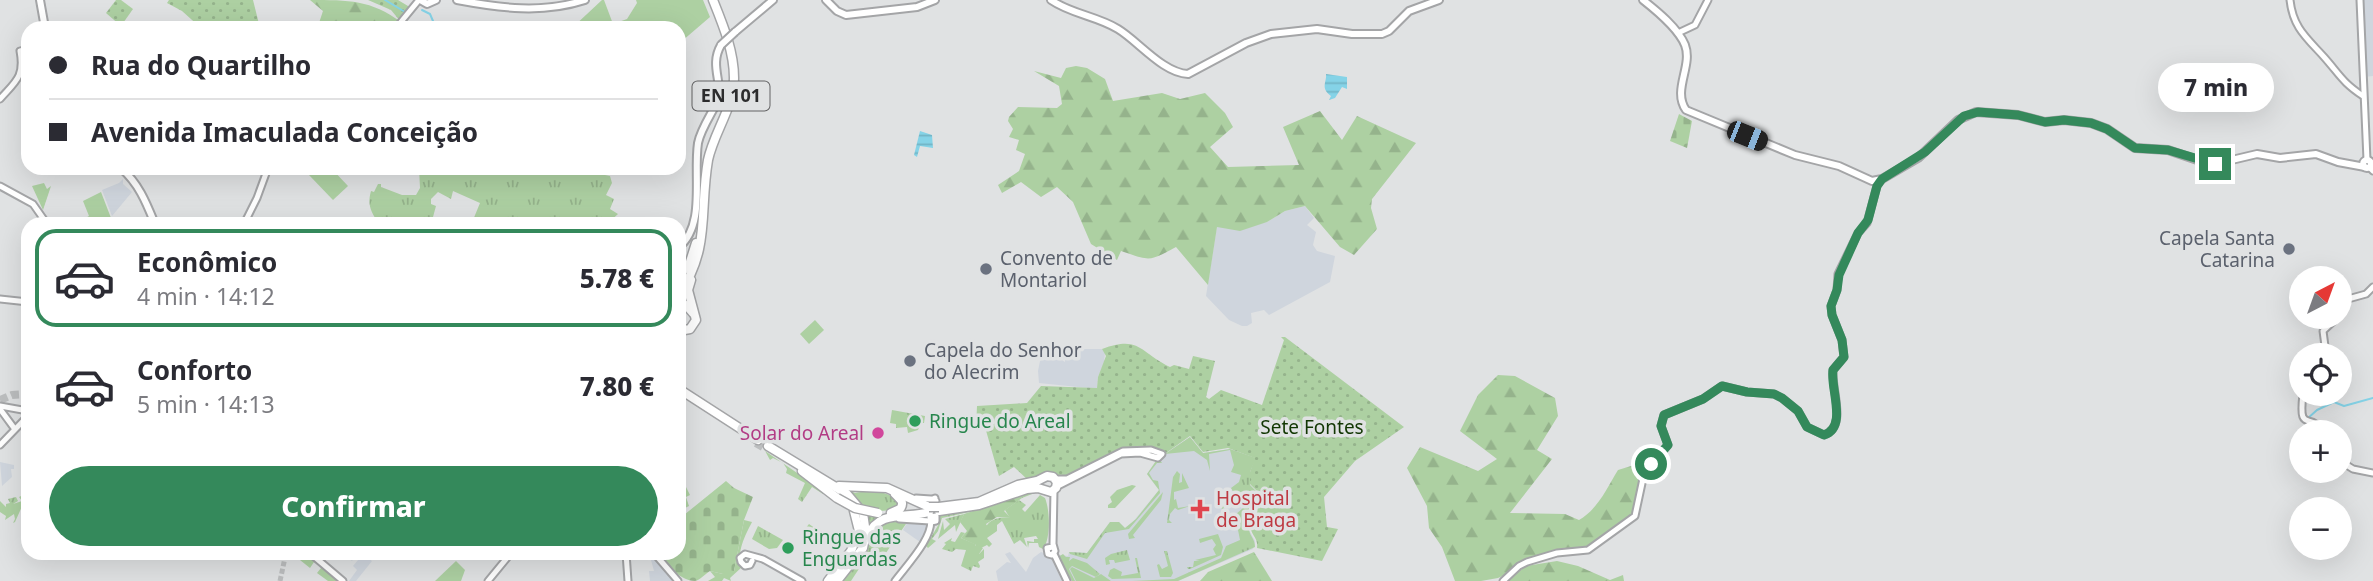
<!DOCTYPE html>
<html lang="pt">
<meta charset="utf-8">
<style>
body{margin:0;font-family:"Noto Sans",sans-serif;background:#f7f7f7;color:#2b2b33;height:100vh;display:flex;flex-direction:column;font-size:26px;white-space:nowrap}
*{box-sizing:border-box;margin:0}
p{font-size:23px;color:#7c7c81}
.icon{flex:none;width:38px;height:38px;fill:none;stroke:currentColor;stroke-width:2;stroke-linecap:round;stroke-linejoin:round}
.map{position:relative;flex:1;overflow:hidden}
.sheet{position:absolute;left:21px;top:217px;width:665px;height:343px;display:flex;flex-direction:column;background:#fff;border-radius:21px;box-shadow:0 7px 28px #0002}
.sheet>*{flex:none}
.hud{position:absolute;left:21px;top:21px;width:665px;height:154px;border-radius:21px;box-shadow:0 7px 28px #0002;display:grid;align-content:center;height:154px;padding:0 28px;background:#fff}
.needle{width:46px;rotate:41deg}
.controls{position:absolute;left:2289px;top:266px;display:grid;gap:14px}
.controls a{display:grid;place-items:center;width:63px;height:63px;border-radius:50%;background:#fff;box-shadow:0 7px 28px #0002;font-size:35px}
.end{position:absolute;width:32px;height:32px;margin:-16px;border:9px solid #34895b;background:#fff;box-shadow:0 0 0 4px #fff}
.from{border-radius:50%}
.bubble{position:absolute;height:49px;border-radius:24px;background:#fff;box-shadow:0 7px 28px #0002;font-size:23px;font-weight:800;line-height:49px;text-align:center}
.car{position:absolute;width:21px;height:42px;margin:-21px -10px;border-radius:9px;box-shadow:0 0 5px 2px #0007;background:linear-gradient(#222 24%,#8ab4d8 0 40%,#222 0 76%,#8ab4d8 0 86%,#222 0)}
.hud b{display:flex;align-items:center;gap:24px;height:66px;font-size:26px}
.hud b+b{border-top:2px solid #e1e1e2}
.hud i{width:18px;height:18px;background:#2b2b33}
ul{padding:12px 0 0;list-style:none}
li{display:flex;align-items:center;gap:21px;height:98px;margin:0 14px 10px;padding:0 14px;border:4px solid transparent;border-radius:21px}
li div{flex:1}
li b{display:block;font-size:26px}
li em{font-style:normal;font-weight:800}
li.on{border-color:#34895b}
li>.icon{width:63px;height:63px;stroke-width:1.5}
.button{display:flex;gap:14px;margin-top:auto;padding:14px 28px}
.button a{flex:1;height:80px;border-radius:42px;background:#34895b;color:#fff;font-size:28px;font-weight:800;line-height:80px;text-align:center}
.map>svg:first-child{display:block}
</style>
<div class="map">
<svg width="2373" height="581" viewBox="0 0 2373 581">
<defs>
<pattern id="grass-tufts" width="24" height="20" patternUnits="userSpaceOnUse" patternTransform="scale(1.75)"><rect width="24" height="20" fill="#add0a2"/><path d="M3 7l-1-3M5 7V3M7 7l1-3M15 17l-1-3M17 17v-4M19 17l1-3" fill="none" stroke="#95b38c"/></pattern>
<pattern id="forest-firs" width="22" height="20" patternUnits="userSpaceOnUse" patternTransform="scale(1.75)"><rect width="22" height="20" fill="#add0a2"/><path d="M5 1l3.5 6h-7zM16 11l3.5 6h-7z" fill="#95b38c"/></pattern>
<pattern id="cemetery-stones" width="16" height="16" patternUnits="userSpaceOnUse" patternTransform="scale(1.75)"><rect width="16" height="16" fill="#add0a2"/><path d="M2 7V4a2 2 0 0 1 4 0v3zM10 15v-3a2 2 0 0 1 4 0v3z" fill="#95b38c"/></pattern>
<pattern id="park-dots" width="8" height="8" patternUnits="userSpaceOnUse" patternTransform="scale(1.75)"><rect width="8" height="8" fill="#add0a2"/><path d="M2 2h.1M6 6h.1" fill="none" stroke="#95b38c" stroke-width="1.8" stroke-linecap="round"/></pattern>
<pattern id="water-rules" width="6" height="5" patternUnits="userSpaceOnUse" patternTransform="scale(1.75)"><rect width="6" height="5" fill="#85d3e7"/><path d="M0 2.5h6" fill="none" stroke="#73b5c6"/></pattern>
</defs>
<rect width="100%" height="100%" fill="#e0e2e3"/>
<g fill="#cfd5dd">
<polygon points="2362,0 2373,0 2373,76 2364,77"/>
<polygon points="123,179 123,184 132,192 112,216 102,190 119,183"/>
<polygon points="1305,206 1314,218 1307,225 1316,232 1313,245 1317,251 1335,256 1330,282 1269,315 1264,310 1251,313 1252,323 1247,326 1242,326 1229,320 1206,296 1217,226 1267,222 1285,211"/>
<polygon points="1075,349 1102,349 1105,353 1104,363 1098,377 1097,389 1039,383 1038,371 1040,361 1044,358 1040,351 1046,350 1065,362 1066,350"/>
<polygon points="1190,437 1203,453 1230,449 1256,458 1250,472 1250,485 1264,499 1249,523 1249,530 1255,541 1253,549 1178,581 1072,581 1061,562 1060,555 1068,556 1069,552 1087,553 1110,522 1119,522 1125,528 1132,523 1159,490 1147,474 1156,461 1162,461 1166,453"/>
<polygon points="0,462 14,465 14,469 11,469 12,477 2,486"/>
<polygon points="907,523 930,523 920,542 903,530"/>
<polygon points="1010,552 1026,572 1033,558 1041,552 1044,553 1052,560 1062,581 998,581 996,571 1007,562 1011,563 1005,554"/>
<polygon points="368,553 366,556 372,561 356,581 349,581 357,570 353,566 358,560 355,557 352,561 343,554"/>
<polygon points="655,558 674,579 672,581 650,581 649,571 654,571 651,560"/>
</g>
<g fill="url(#grass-tufts)">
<path d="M419,168H595L600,174L610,176L612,183L606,195L614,199L610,209L618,214L607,224H474L473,220L480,203L453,191L451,199L438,192L431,199V204L436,206L433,217L411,224H379C371,212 367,205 371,191L374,192L378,184H381V187L402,195H416L420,188Z"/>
<polygon points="892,410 925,416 924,423 921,423 918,430 908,433 907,427 896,428 896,424 890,423"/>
<path d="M1190,437L1203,453L1230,449L1256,458L1250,472V485L1264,499C1257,507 1246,519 1249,530C1251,538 1255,539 1255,547L1178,581H1132L1174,579L1221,558L1226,546L1240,540L1235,515L1243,508L1238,503L1222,509L1221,507L1238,500L1231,488L1239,482L1241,475L1231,472L1234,465L1230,450L1209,454L1210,471L1207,460L1194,451L1165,454Z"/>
<polygon points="769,444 765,451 825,492 823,494 812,487 802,502 798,499 805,483 786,473 787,469 783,463 773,458 770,460 764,449"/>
<polygon points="1156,461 1160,460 1162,463 1157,463 1149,473 1153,480 1158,481 1160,493 1129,529 1105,533 1087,559 1070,554 1069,552 1087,553 1110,522 1119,522 1125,528 1136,519 1159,490 1147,474"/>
<polygon points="1177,471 1180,474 1179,483 1182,482 1182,473 1189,488 1174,492 1174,500 1176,499 1178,508 1190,506 1178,510 1175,508 1170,514 1169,520 1172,523 1167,523 1173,477"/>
<polygon points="1132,485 1136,486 1115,508 1108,508 1108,505 1112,502 1110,497 1117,490"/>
<path d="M844,488L856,489L853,492L855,493C872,489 889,491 901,503L895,510L879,511L878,515L908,513L871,527Z"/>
<polygon points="28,491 28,502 27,500 24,502 15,522 13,523 15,519 14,514 5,520 6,516 0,512 0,501 6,507 6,504 10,503 8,499 16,497 18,501 13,504 22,501 19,497 25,494 27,495"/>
<polygon points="1038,491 1046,496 1037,492 1022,498 1019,495 983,509 942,518 938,531 932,539 936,541 928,548 926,546 940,522 938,515 975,509 1025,492"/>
<polygon points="1163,492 1161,500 1133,535 1135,538 1129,539 1128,534"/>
<path d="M1040,495L1045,498C1050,510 1051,539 1043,549L1039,547L1038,543H1029L1028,548L1027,541L1034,542V539H1038L1036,536L1024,538L1027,547L1020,540L1014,544L1002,521L997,525V531L987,538L992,544L989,547L987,545L981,548L977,545C986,527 986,516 1010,518L1005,510L1019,500L1026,505L1022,509L1025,512Z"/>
<polygon points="964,514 956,532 955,525 938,539 943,521 944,530 950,524 945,519"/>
<polygon points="891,521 908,521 879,563 876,566 879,561 868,555 851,581 841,581 864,554 875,528"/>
<polygon points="758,526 783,540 777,548 769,549 752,539"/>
<polygon points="961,532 965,533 961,538 975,544 979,554 984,549 984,558 978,562 980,566 979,568 973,566 971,571 961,566 966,550 956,549 952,552 942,549 946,544 944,543 952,538 951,541 955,542"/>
<polygon points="1218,534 1223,547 1221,555 1190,569 1188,569 1187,567 1193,567 1194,561 1200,561 1195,560 1216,555 1213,549 1216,545 1212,539 1200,543 1199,539"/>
<polygon points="1127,550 1130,560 1115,563 1114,560 1109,560 1110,564 1106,565 1105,558 1111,554"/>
<polygon points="1164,551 1167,551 1173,573 1171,577 1160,577 1157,565 1159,564 1162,569 1168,566"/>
<polygon points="1063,554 1066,557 1070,557 1069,561 1073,558 1087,563 1100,574 1096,577 1072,566 1069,569 1075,581 1072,581 1058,557"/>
<polygon points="1135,558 1137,558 1141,578 1112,579 1108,576 1110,570 1114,568 1122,572 1121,576 1138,573"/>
<polygon points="1072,567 1094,578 1101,574 1111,581 1076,581 1070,569"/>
</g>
<g fill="url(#forest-firs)">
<path d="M310,0C349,0 371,0 401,22L396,28H370L371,25L318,26L323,11Z"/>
<path d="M1076,66L1087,68L1105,79L1113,101L1162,93L1180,99L1205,93L1225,113L1233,127L1210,147L1228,167L1299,165L1283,127L1320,111L1342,140L1357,116L1416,143L1372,199L1371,208L1377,229L1354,255L1340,247L1305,206L1285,211L1267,222L1240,231L1217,227L1208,285L1176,247C1148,262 1151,261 1121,251L1117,260L1091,244L1073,202L1057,187L1041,197L1021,182L1002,193L998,185L1019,171L1025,154L1016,150L1019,140L1009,137L1013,129L1008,121L1009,117L1018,107L1057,108L1062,104L1059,86L1034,71L1061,78L1066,68Z"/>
<path d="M1498,375L1515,376L1555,398L1558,416L1537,450L1552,459L1510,513L1565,514L1579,520C1598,509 1607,488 1618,470L1654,459L1650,463L1634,515L1584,549L1530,559L1511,572L1498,578L1481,581H1455L1442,547L1429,528L1427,506L1407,468L1420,447L1478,471L1497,459L1460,431L1478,395Z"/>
<polygon points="1019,495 1022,498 1004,511 1011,518 997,517 986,524 989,529 982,535 983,538 978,545 983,548 979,554 980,559 977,562 970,561 968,557 976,545 961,538 967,531 960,522 964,514"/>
<polygon points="1254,552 1272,581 1200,581 1208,572"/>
<polygon points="1557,561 1578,566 1610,580 1623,575 1624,581 1506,581 1526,566"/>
</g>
<g fill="url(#cemetery-stones)">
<polygon points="1679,114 1692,121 1687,148 1670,141"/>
<path d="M726,481L734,488L753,497L744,520L734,571L723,574L710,571C705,574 700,580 695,581C680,581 665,563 657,553H679V519Z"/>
</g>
<g fill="url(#park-dots)">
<polygon points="116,0 121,0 133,9 121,26 106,13"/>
<polygon points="169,0 253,0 260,28 201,28 182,11 167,3"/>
<polygon points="368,0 398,0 413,9 401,22 391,10"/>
<path d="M1281,337H1285L1404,427L1355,461L1324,497L1327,527L1338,529L1322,561L1257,548C1258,539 1254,538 1251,530C1248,519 1260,505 1267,497L1264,498L1250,484V472L1255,458L1228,448L1203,452L1190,436L1166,453C1117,435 1107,465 1068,478C1056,481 1041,480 1029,481L1014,467L999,476L985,427L976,428L977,406L1027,403L1041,386L1097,388L1098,377L1106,356L1102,349C1140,335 1139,352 1170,367L1174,365L1189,369L1193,356L1215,361L1206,397L1209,399L1221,390L1262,405L1284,340Z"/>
<polygon points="809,524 822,533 814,544 801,534"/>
</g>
<g fill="#add0a2">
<polygon points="602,0 604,0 613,24 627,19 637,3 636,0 703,0 710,17 682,41 679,38 679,28 572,28"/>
<polygon points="316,168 331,168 348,186 333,200 309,175"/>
<polygon points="44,183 47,189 51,186 43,210 32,186"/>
<polygon points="101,192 111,218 107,221 108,224 80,224 82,220 89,216 83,201"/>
<polygon points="815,320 824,330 809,344 800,334"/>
<polygon points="681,477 690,495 686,497 689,506 679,511"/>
<path d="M744,520L752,522C745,536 736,552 742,567L730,578L731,581L724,578L722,581H708L715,577L710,571L723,574L724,569L734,571Z"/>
<polygon points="299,553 305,553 341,581 328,581 317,573 321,568 320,565 314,562 310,568 300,560 303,556"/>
<polygon points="456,561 465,570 461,581 435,581"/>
</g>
<g fill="url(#water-rules)">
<path d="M1326,74L1347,77V89L1342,87L1335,98L1329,100L1331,96C1320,88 1327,82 1326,74Z"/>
<polygon points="920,131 932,135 933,148 920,146 917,157 914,155"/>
</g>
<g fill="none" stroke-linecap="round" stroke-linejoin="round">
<g stroke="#85d3e7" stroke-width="2">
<polyline points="385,0 405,12"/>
<polyline points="422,10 430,14 436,28"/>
<polyline points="2307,419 2317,410 2334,402 2344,406 2373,398"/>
</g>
<polyline stroke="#bcbebf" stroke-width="5" stroke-dasharray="5 2.5" stroke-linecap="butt" points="280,581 286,553"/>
<g stroke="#bcbebf" stroke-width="8" stroke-dasharray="8 4" stroke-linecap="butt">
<polyline points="0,400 12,395 28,394"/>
<polyline points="756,443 766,449"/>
</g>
<g stroke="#a4a5a7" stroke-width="9">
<g id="secondary">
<path d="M2290,0C2293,28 2307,38 2324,57C2340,75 2342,82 2363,96"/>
<polyline points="2360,0 2367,160"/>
<polyline points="396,28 419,0"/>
<polyline points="1678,33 1695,25 1708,0"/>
<path d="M0,99C15,82 25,77 20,51L28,49"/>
<polyline points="2369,167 2373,171"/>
<polyline points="0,186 33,204 47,224"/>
<polyline points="244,224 257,198 268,168"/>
<polyline points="0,299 28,302"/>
<polyline points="2340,313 2348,299 2366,294 2373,287"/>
<polyline points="2316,355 2325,346 2323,331 2338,317"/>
<path d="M2303,394C2298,436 2311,410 2322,432"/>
<polyline points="0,406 28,411"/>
<polyline points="0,409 14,428"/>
<polyline points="0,445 28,416"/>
<polyline points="2340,461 2353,469 2373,473"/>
<polyline points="1056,479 1067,479 1123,451 1151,450 1162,454 1158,458 1140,453 1121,454 1056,487"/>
<polyline points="916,498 931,499"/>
<polyline points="935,498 931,500 936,501"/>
<polyline points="899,519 930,521"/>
<polyline points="1053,547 1047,548 1048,554 1052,555 1055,551 1053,544 1054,490"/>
<polyline points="310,553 343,581"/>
<polyline points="626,553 628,581"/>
<polyline points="654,553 678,581"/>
<polyline points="1054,554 1067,581"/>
<polyline points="752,561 750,565 745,566 741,562 740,558 745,554 763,559 802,581"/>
<polyline points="488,581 511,553"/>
<path d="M895,581C906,566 936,535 930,517L936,516V521L931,522"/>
<path d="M1503,581L1519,566L1527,562L1557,553L1588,550L1635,516L1644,474L1668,445L1661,426L1664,415L1703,399L1722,386L1747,392L1774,394L1782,398L1798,411L1807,427L1824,435C1848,427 1831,389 1833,370L1844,357L1842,340L1832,315L1831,306L1837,290L1838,274L1858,233L1867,223L1877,186L1882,179"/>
</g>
</g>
<g stroke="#a4a5a7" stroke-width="10">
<g id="primary">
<polyline points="40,0 45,28"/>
<polyline points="420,0 427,4 436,0"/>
<path d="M457,0C500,8 542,14 585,0"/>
<polyline points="826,0 837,11 846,15 917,7 935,0"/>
<path d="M1051,0C1071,14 1097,16 1118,29C1138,41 1163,73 1188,74L1246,43L1271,34L1317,29L1352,34H1382L1389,31L1409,11L1439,0"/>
<path d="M1643,0C1657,11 1678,28 1685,45C1693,66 1672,90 1686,110L1795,155L1839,166L1872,181L1882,179L1918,158L1958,120L1976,112L2018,115L2045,122L2064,120L2091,123L2107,129L2135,148L2168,150L2209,164L2219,163L2257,154L2280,158L2316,154L2338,162L2365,167"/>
<polyline points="735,32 773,0"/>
<circle cx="2367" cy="164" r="4"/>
<path d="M121,168C139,184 146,202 155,224"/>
<path d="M679,247C706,225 693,175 698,143C701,128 713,112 719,98C721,79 710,64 721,45"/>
</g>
</g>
<g stroke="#a4a5a7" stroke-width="11">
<g id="highway">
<polyline points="679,275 689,265 696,243"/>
<path d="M679,295C711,247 699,212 708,160C714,132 734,107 734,78C734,51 723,25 713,0"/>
<polyline points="679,305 686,305 693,313"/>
<polyline points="679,331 690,329 696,320 688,290 691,280"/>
<polyline points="679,389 758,440"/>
<polyline points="768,446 847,494 863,513 866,533 863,548 837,581"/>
<polyline points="802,471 837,498"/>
<polyline points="839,486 887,488 929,507"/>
<polyline points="854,511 860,535"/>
<polyline points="939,511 979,505 1027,489 1038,488 1051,492 1056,488 1057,482 1053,477 1047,476 1037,481 1018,485 979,502 939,507"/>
<path d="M891,513L900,509C905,502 900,499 895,494"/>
<path d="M868,536C879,509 907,519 929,512"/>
<polyline points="828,581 851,551 859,531"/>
</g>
</g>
<use href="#secondary" stroke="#fff" stroke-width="5"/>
<use href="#primary" stroke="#fff" stroke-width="6"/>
<use href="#highway" stroke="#fff" stroke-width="8"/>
<g stroke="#a4a5a7" stroke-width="10" stroke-linecap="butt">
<polyline id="primary-bridge" points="721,45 735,32"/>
</g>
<g stroke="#a4a5a7" stroke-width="11" stroke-linecap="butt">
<g id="highway-bridge">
<polyline points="837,498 855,508 878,513"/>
<polyline points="929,507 939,507"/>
</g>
</g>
<use href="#primary-bridge" stroke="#fff" stroke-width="6"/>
<use href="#highway-bridge" stroke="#fff" stroke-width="8"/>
</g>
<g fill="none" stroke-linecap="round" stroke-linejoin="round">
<path stroke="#34895b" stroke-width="9" d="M1651,464L1668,445L1661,426L1664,415L1703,399L1722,386L1747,392L1774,394L1782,398L1798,411L1807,427L1824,435C1848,427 1830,389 1833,370L1844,357L1842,340L1832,315L1831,306L1837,290L1839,275L1858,233L1868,220L1877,186L1882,179L1925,152L1964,116L1978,112L2018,115L2045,122L2064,120L2091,123L2107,129L2135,148L2168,150L2215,164"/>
</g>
<g fill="#6b7280" stroke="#e0e2e3" stroke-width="2.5">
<circle cx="2289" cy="249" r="7"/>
<circle cx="986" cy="269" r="7"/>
<circle cx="910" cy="361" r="7"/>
</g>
<g fill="#2e9e5b" stroke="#e0e2e3" stroke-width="2.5">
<circle cx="915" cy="421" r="7"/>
<circle cx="788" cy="548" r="7"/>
</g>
<circle fill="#d1479c" stroke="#e0e2e3" stroke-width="2.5" cx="878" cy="433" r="7"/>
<path fill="#e0444e" stroke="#e0e2e3" stroke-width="2.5" d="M1196.5 498.5h7v7h7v7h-7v7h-7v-7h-7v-7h7z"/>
<g text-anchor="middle" stroke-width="7" stroke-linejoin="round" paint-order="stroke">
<rect fill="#e0e2e3" stroke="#636364" stroke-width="2" x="692.5" y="81.5" width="77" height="29" rx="5"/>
<g font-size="18" font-weight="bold" fill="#2d2d2e">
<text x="731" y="102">EN 101</text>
</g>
<g font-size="19" fill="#5b616d" stroke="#e0e2e3" text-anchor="start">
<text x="2275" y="245" text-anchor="end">Capela Santa<tspan x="2275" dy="22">Catarina</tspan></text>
<text x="1000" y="265">Convento de<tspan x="1000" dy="22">Montariol</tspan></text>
<text x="924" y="357">Capela do Senhor<tspan x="924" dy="22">do Alecrim</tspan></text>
</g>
<g font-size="19" fill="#27864d" stroke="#e0e2e3" text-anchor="start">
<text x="929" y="428">Ringue do Areal</text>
<text x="802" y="544">Ringue das<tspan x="802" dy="22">Enguardas</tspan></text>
</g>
<g font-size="19" fill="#123703" stroke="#e0e2e3">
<text x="1312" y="434">Sete Fontes</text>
</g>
<g font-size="19" fill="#b23c85" stroke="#e0e2e3" text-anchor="end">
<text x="864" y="440">Solar do Areal</text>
</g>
<g font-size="19" fill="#be3a42" stroke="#e0e2e3" text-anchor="start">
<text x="1216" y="505">Hospital<tspan x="1216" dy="22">de Braga</tspan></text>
</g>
</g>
</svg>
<div class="controls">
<a><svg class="needle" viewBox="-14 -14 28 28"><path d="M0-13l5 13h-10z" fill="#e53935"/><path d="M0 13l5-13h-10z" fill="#7c7c81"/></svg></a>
<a><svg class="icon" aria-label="locate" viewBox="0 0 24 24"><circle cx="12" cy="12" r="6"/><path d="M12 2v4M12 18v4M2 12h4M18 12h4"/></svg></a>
<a>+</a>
<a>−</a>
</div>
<i class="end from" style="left:1651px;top:464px"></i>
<i class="end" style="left:2215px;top:164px"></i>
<div class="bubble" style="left:2158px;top:63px;width:116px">7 min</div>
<i class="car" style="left:1747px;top:136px;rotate:112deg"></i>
<div class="hud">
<b><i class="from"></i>Rua do Quartilho</b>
<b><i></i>Avenida Imaculada Conceição</b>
</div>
<section class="sheet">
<ul>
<li class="on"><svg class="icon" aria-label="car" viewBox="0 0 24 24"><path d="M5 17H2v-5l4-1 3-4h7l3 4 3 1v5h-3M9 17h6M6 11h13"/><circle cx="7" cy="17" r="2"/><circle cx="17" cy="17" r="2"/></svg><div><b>Econômico</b><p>4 min · 14:12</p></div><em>5.78 €</em></li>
<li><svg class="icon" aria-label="car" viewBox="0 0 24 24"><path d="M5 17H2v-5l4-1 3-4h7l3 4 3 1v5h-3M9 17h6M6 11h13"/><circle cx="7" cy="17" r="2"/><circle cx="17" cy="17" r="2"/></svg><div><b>Conforto</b><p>5 min · 14:13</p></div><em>7.80 €</em></li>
</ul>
<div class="button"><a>Confirmar</a></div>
</section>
</div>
